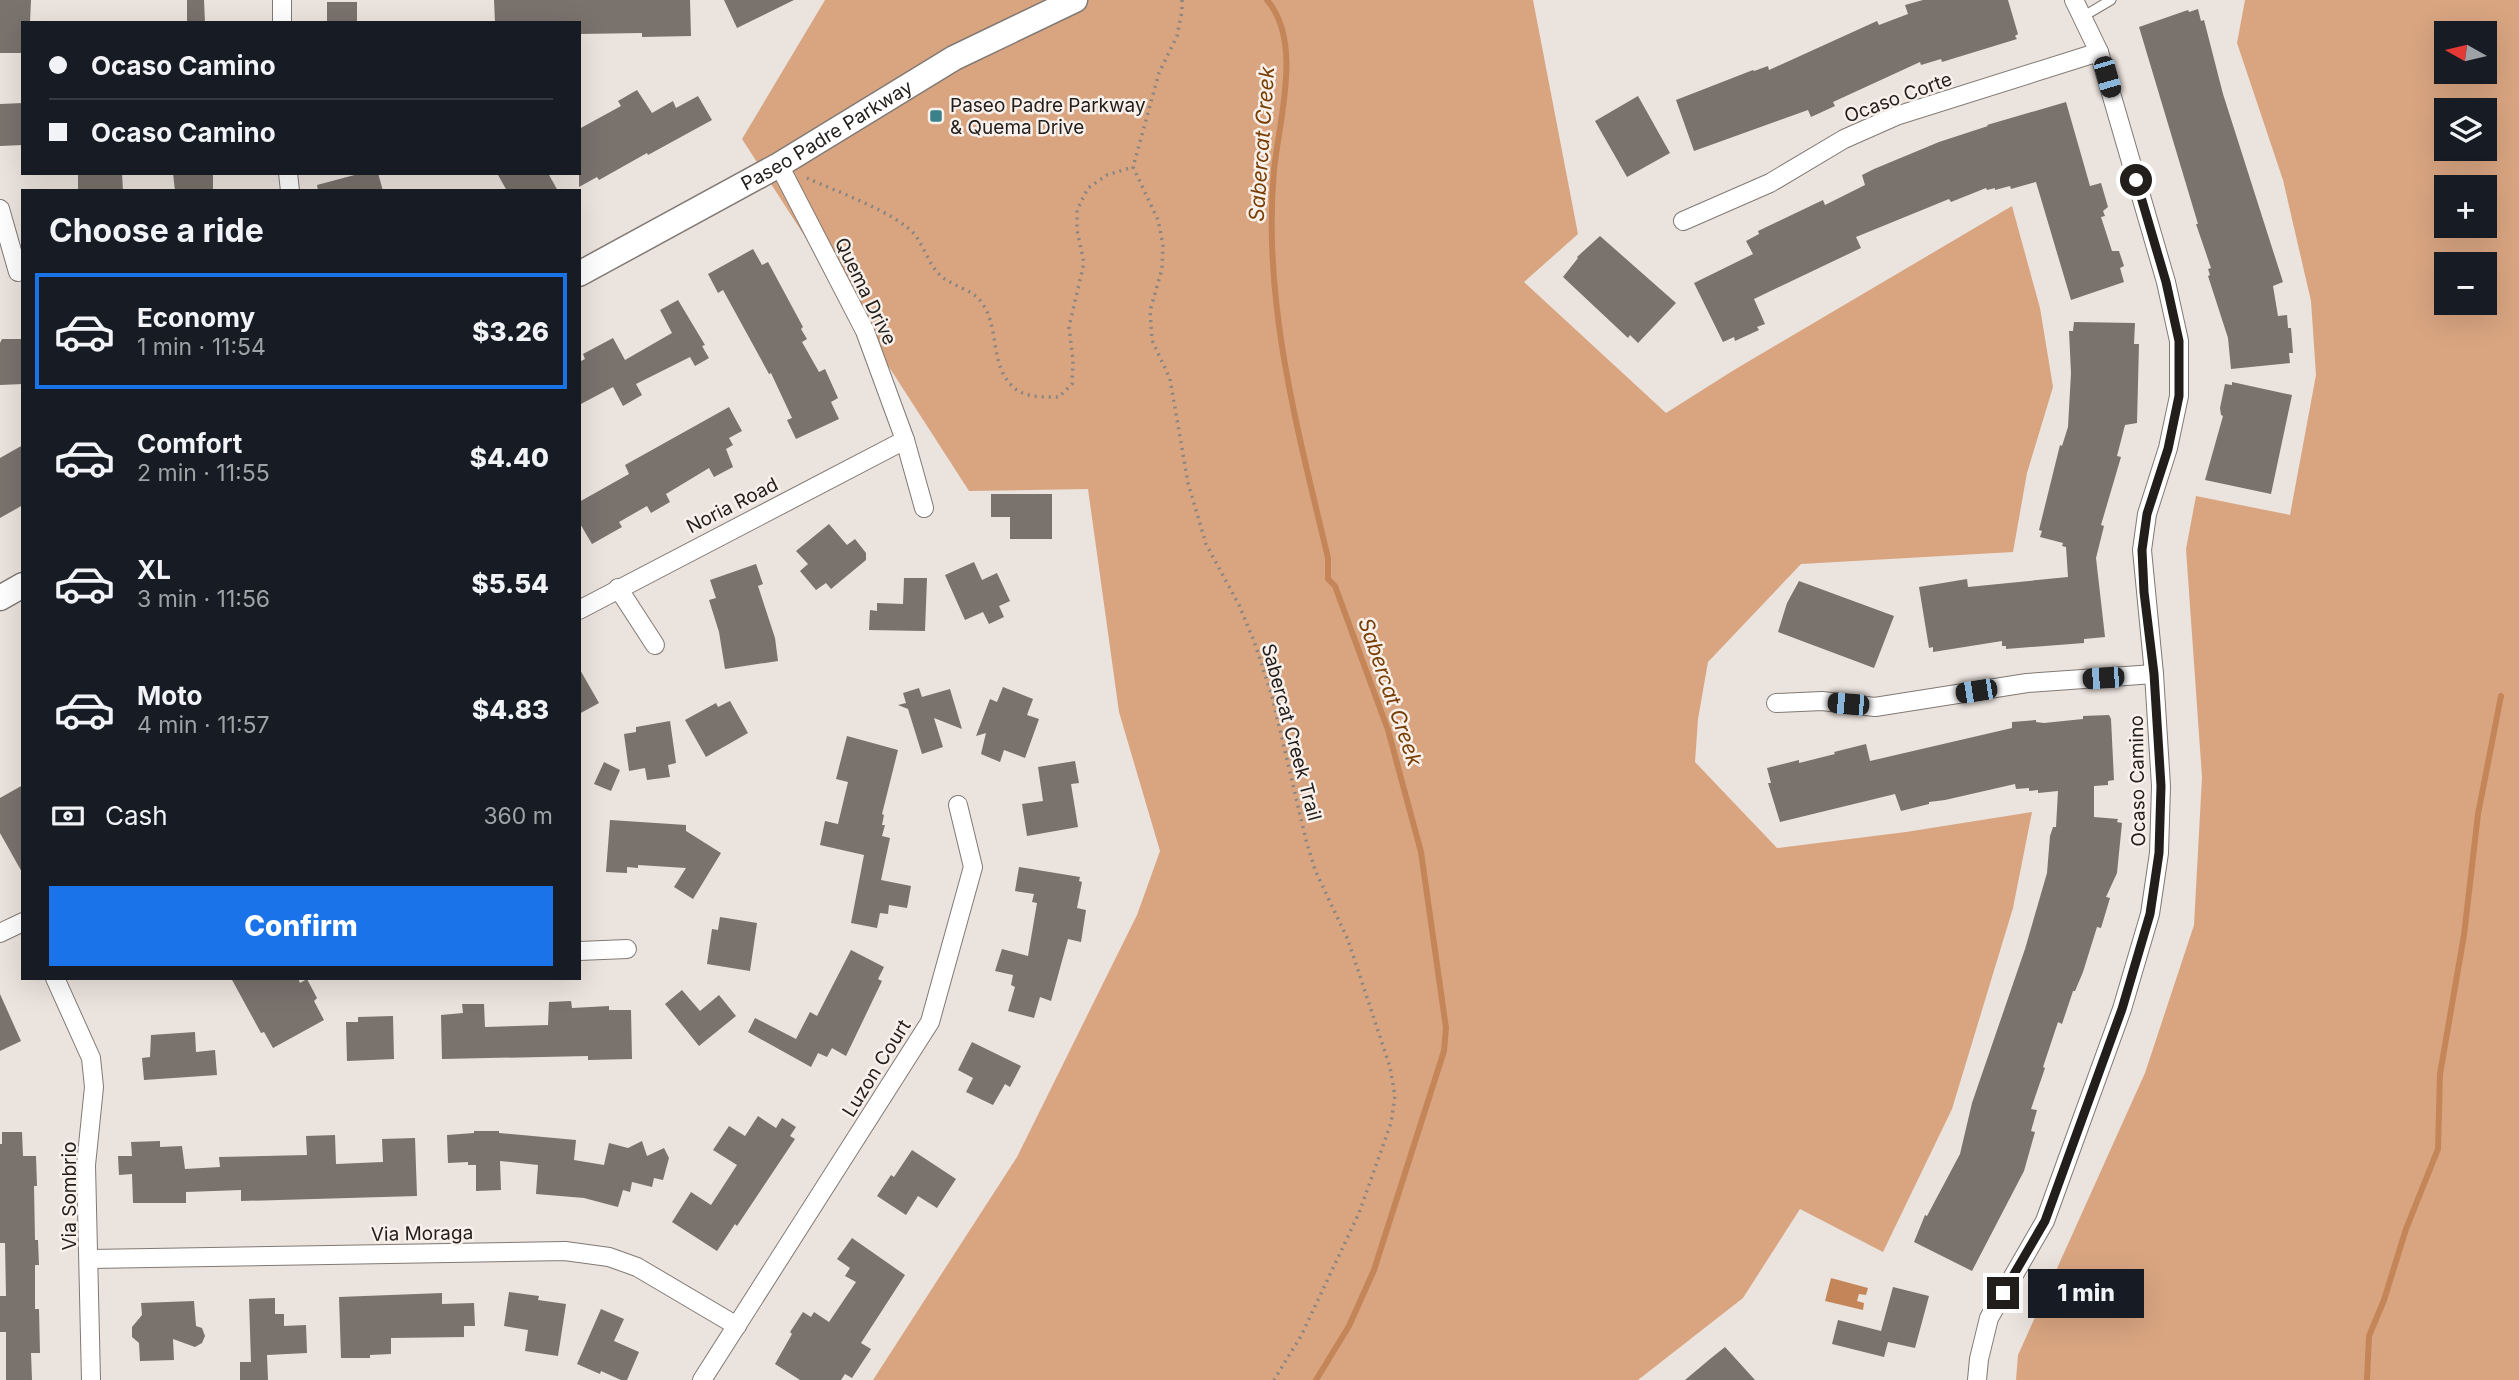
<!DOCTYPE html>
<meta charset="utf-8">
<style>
body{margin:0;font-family:Inter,sans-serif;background:#242831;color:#f1f3f6;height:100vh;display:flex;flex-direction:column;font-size:26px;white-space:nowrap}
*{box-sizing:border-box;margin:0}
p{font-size:23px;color:#9ea1a6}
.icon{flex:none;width:38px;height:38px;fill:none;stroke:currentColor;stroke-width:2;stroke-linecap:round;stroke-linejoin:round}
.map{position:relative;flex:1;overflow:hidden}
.drawer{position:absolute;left:21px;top:189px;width:560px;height:791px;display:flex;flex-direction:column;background:#171b24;border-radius:0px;box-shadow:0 7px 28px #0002}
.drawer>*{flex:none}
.banner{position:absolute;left:21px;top:21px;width:560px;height:154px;border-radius:0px;box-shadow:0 7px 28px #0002;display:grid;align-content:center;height:154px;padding:0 28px;background:#171b24}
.needle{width:46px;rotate:278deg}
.tools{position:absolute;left:2434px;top:21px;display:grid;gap:14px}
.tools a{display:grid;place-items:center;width:63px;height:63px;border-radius:0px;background:#171b24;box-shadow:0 7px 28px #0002;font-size:35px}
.end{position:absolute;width:32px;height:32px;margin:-16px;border:9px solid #211e1c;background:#fff;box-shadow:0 0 0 4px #fff}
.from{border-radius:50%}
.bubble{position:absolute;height:49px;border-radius:0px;background:#171b24;box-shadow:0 7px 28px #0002;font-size:23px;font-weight:800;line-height:49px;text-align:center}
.car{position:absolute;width:21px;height:42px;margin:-21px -10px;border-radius:9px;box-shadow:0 0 5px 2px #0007;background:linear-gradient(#222 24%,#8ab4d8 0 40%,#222 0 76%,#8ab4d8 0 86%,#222 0)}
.banner b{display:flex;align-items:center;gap:24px;height:66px;font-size:26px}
.banner b+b{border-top:2px solid #363941}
.banner i{width:18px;height:18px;background:#f1f3f6}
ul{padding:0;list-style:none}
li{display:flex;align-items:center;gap:21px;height:116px;margin:0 14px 10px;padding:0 14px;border:4px solid transparent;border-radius:0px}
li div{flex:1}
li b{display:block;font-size:26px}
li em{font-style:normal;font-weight:800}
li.on{border-color:#1a73e8}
li>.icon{width:63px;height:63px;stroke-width:1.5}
h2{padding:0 28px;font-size:32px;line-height:84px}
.pay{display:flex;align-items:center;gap:18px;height:77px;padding:0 28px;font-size:26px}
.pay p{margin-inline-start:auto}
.button{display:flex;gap:14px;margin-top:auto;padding:14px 28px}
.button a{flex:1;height:80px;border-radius:0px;background:#1a73e8;color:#fff;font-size:28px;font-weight:800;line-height:80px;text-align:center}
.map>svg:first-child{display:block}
</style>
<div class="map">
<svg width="2519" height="1380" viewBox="0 0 2519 1380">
<rect width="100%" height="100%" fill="#ebe3dd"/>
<g fill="#d9a581" fill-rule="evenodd">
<polygon points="825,0 1533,0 1578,234 1524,282 1666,413 1734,370 2012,206 2040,308 2053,387 2027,473 2013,552 1801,564 1708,662 1698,719 1695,762 1777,848 1906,832 2032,812 2013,908 1952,1109 1883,1252 1800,1209 1743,1298 1638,1380 873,1380 1017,1157 1137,915 1160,851 1119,712 1088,489 969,491 742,139"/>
<path d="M2245,0H2519V1380H2016L2018,1355L2145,1073L2194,925L2202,777L2186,549L2196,496L2290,515L2316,375L2311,301L2283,180L2237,43ZM2446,33H2485V72H2446ZM2446,110H2485V149H2446ZM2446,187H2485V226H2446ZM2446,264H2485V303H2446Z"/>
</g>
<polygon fill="#c48659" points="1831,1278 1868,1288 1866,1295 1859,1294 1857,1301 1864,1303 1863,1310 1825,1301"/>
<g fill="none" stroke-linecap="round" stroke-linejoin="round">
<g stroke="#c48659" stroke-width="6">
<path d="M1267,0C1303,42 1279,120 1274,170C1262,302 1298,431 1328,558V579L1335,586L1388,730L1421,852L1446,1028L1444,1051L1374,1270L1349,1326L1316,1380"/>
<polyline points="2367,1380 2369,1336 2384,1300 2406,1229 2438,1149 2440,1074 2464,935 2478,814 2501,696"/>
</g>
</g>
<g fill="#79726d">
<polygon points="0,0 31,0 30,23 23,23 23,53 0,53"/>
<polygon points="187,0 204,0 205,23 187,23"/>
<polygon points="494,0 690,0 691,36 642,37 642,33 579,34 579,23 495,23"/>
<polygon points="724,0 794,0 737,28"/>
<polygon points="1923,0 2008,0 2018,34 2015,36 2017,39 1942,62 1941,59 1921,65 1920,62 1833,102 1835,106 1811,117 1808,110 1694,151 1676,100 1753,70 1754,71 1768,66 1769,70 1877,21 1879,25 1908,14 1905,5"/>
<rect x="327" y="2" width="30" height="21"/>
<polygon points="2198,9 2201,21 2204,20 2223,94 2283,282 2273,286 2278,316 2287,315 2288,328 2291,328 2293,353 2289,353 2290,363 2231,369 2228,338 2208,276 2210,275 2208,269 2211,268 2196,224 2198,224 2139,27 2188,10 2189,12"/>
<polygon points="637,90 652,113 673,101 676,108 698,96 712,120 648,155 647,153 599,180 597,177 579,187 579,129 621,106 618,101"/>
<polygon points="1638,96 1670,153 1627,177 1595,121"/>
<polygon points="2066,102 2090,186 2101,183 2108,207 2103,211 2105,216 2101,217 2112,251 2119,251 2124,266 2120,268 2124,282 2071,300 2036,182 2011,189 2010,186 1995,190 1995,188 1987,190 1986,188 1951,202 1949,199 1856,237 1861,248 1754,299 1765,324 1757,327 1759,330 1735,341 1734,337 1723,342 1694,283 1753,254 1746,241 1759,234 1758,231 1823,200 1825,205 1865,185 1862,175 1874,169 1939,142 1988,126 1987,125"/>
<polygon points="23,103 23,145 0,146 0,104"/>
<polygon points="78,173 122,173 123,191 78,191"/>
<polygon points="173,173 213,173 213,191 175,191"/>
<polygon points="362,173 378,173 383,191 318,191 317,185"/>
<polygon points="497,173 548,173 558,191 507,191"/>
<polygon points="1600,236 1676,303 1638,343 1630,335 1628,338 1563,277 1578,258 1577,257"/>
<polygon points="753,249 762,265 768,262 803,327 801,329 807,339 802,342 819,372 825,369 838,398 831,402 839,419 796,439 787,420 792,418 771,373 769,374 723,290 718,293 708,274"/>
<polygon points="678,300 705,345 702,346 709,358 695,366 690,357 636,384 642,395 623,406 613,387 579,405 579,362 585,359 583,354 613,338 625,360 672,333 660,310"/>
<polygon points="2074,322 2135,323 2134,344 2139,344 2137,423 2125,425 2117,456 2121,457 2101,525 2104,526 2096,558 2105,637 2084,639 2084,643 2006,649 2006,646 2002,646 2002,641 1933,652 1933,647 1929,648 1919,587 1967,579 1968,587 2068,577 2066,547 2062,546 2063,543 2040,537 2042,531 2039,530 2060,445 2062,446 2068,427 2071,373 2069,331 2073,331"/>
<polygon points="2,339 23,339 23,384 0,385 0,343"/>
<polygon points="2232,382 2292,395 2271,494 2205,480 2223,416 2221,415 2220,408 2225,384 2232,385"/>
<polygon points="729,407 742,431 729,438 733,445 726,449 733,467 714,477 709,468 666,494 670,502 651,513 647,506 619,522 622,527 592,544 579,522 579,502 629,474 625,465"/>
<polygon points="23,445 23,505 0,518 0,458"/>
<polygon points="991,494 1052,494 1052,539 1010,539 1010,517 991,517"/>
<polygon points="829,524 847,545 855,539 866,553 866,560 831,589 826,583 816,590 800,571 808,564 796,551"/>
<polygon points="974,562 982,580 997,573 1010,601 999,606 1004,617 989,624 983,612 965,620 945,575"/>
<polygon points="756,564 763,584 758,586 775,638 778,661 725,669 719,632 709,600 716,598 710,580"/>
<polygon points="904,578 927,578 925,631 869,630 870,610 877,611 877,603 903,604"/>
<polygon points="1799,581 1894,616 1874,668 1778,632 1787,603"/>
<polygon points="579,668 599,703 579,714"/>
<polygon points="1003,687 1033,699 1027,715 1039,719 1025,758 1004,750 1000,762 981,754 986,733 976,736 990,699 997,702"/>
<polygon points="919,688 922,697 950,689 962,729 934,718 943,747 922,754 908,709 898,705 906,703 903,693"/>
<polygon points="730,701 748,733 706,757 685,720 716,703 718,707"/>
<polygon points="2109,715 2111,719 2114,780 2108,781 2108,785 2094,786 2094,817 2118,819 2117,822 2122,823 2117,873 2106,897 2110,898 2101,928 2097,927 2083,972 2075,991 2073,991 2062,1024 2058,1022 2043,1067 2045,1068 2031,1109 2037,1110 2031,1131 2035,1132 2024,1171 1972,1271 1914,1242 1925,1215 1927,1216 1960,1154 1972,1103 2025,949 2047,873 2050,836 2053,827 2056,827 2058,791 2038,793 2038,790 2029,791 2029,788 2016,789 2015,784 1945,800 1929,802 1929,804 1901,811 1895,794 1780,822 1768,783 1771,783 1767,768 1799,760 1799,763 1835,754 1834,752 1866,744 1870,761 2012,728 2012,722 2036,720 2036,722 2044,723 2083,719 2083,716"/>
<polygon points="670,721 676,763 668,765 670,777 647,780 645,768 629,771 624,734 636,732 636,727"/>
<polygon points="847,736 898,750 882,814 884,815 882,825 885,825 882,836 890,838 881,880 911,886 907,908 889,905 888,914 880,913 877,928 851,923 864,855 820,845 825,821 838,824 848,782 836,779"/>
<polygon points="1075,761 1079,783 1071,784 1078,827 1027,836 1022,804 1043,801 1038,767"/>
<polygon points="604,762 620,770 611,791 594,784"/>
<polygon points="23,785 23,874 0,833 0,798"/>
<polygon points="610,820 686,825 686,831 721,853 693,899 674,887 686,868 638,865 638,868 627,867 627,873 606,872"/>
<polygon points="1019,867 1080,877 1079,881 1082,882 1077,908 1086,910 1081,942 1068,939 1051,1001 1040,997 1034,1018 1008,1011 1015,987 1011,985 1013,975 995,971 1002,949 1028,956 1037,903 1032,902 1034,894 1015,891"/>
<polygon points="720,917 757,923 750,971 707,964 712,929 718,930"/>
<polygon points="851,950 884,967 878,979 882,981 846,1056 832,1048 827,1057 818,1053 811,1067 748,1032 755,1018 796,1039 810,1012 817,1016"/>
<polygon points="231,978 298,978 300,983 307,979 317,998 314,1001 324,1020 273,1048 264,1032 261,1033"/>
<polygon points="682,990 700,1011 719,995 736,1016 699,1046 665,1004"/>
<polygon points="0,994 21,1041 0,1051"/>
<polygon points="571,1001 572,1008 609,1006 609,1010 631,1010 632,1059 588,1060 588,1056 442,1059 441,1015 463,1013 462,1004 484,1004 485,1027 548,1025 549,1002"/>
<polygon points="393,1016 394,1059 347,1061 346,1022 358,1022 358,1017"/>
<polygon points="195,1032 196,1052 215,1050 217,1075 144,1080 142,1058 150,1057 151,1035"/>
<polygon points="972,1042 1021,1066 1010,1087 1005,1084 993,1105 966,1092 973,1078 958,1070"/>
<polygon points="758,1116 776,1128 782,1118 796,1127 790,1136 795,1139 737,1226 735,1224 717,1251 672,1222 691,1192 711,1205 737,1165 713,1150 729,1126 745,1136"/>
<polygon points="474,1131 499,1131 499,1133 576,1140 574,1160 604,1165 609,1143 628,1148 642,1141 647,1156 664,1148 669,1158 663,1180 654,1178 652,1187 632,1182 630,1192 623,1190 618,1207 584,1198 536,1194 538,1165 500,1161 501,1190 476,1191 476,1165 468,1165 468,1162 448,1163 447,1135 474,1133"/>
<polygon points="2,1132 22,1132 23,1156 36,1156 37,1186 34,1186 35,1240 38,1240 39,1265 35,1265 35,1309 39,1309 40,1353 31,1353 32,1380 6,1380 6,1332 0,1332 0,1296 6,1296 5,1243 0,1243 0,1144 2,1144"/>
<polygon points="335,1135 336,1164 383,1162 382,1139 415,1138 417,1196 241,1201 241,1190 186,1192 186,1203 133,1203 132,1174 119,1175 118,1156 132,1156 131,1142 160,1141 160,1147 182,1146 185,1169 220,1167 219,1157 307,1155 306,1136"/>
<polygon points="912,1150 956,1179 937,1208 918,1196 906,1215 877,1196 891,1175 894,1177"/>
<polygon points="852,1238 905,1275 861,1343 871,1349 852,1378 845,1374 841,1380 800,1380 775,1364 792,1334 790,1332 803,1312 811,1317 814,1312 829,1322 856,1282 845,1276 850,1268 837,1259"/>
<polygon points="1893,1287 1929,1296 1915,1348 1888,1342 1884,1357 1832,1344 1838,1320 1881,1331"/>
<polygon points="509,1292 539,1296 538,1300 566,1304 558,1356 525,1351 528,1330 504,1326"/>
<polygon points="442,1293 442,1304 474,1303 475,1326 464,1326 464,1337 391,1338 391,1354 370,1355 370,1358 341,1358 339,1297"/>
<polygon points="275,1298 275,1314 284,1314 284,1326 306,1325 307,1353 267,1355 268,1380 240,1380 240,1362 251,1362 249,1299"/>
<polygon points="194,1301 196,1326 202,1328 205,1336 202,1343 195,1347 173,1339 174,1360 140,1361 139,1343 132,1337 132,1327 142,1315 141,1303"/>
<polygon points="601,1309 624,1319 614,1341 639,1352 627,1380 621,1380 601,1371 600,1374 577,1364"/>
<polygon points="1725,1347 1755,1380 1685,1380 1710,1359"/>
</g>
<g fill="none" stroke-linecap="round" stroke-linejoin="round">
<g stroke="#817974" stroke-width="11">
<polyline id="lane" points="2084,16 2111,0"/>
</g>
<g stroke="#817974" stroke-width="20">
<g id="street">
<polyline points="282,0 282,23"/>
<polyline points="779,165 865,331 905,440 924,508"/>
<polyline points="288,173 290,191"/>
<polyline points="0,209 18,272"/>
<polyline points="1683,221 1770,183 1844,139 1896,116 2099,52"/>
<polyline points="618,588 655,645"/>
<polyline points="579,610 905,440"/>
<polyline points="1776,703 1822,701 1875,707 2027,683 2154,674"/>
<polyline points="0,933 23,922"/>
<polyline points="579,951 627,949"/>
<polyline points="55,978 91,1058 94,1087 86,1165 91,1380"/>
<polyline points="90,1259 565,1251 609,1257 637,1267 737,1326"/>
<polyline points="702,1380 930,1022 973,867 958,805"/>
<polyline points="1977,1380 1979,1359 1989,1318 2045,1221 2122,1009 2150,914 2159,853 2161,786 2154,674 2142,550 2147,514 2168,448 2179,396 2179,341 2166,282 2099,52 2074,0"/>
</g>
</g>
<g stroke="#817974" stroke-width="27">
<g id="secondary">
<path id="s1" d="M579,274L779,165L954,58L1075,0"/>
<polyline points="0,598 23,585"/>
</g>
</g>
<g stroke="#8a8581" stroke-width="3.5" stroke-dasharray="2 5" stroke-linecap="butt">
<polyline points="1182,0 1182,11 1177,36 1159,73 1133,167 1158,220 1163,245 1162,269 1150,311 1152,340 1170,379 1188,483 1206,544 1239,605 1254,641 1272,696 1306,840 1315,870 1348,940 1390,1067 1395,1096 1391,1123 1359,1213 1301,1336 1274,1380"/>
<path d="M807,178C835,191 898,213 916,236C924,248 929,263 938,273C949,286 972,288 982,303C1000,328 989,364 1013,387C1025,398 1044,397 1059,397L1072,384L1073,360L1069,327L1084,263L1077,230V210L1088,188L1107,175L1133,167"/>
</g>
<use href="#lane" stroke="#fff" stroke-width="9"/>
<use href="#street" stroke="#fff" stroke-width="18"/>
<use href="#secondary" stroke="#fff" stroke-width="24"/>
</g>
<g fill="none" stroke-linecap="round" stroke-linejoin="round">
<polyline stroke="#211e1c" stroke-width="9" points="2003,1293 2045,1221 2122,1009 2150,914 2159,853 2161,786 2154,674 2144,592 2142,550 2147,514 2168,449 2179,396 2179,341 2166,282 2136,180"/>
</g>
<rect fill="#3a818a" stroke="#f8f0ea" stroke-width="2.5" x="929" y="109" width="14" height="14" rx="3.5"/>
<g text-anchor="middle" stroke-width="5" stroke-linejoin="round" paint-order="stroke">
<g font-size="19" fill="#211e1c" stroke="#f8f0ea">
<text transform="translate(1898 97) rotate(-20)" y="7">Ocaso Corte</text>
<text dy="7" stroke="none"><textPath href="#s1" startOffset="284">Paseo Padre Parkway</textPath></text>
<text transform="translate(866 291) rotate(64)" y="7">Quema Drive</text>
<text transform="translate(732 505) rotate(-27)" y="7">Noria Road</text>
<text transform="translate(1292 732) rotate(75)" y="7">Sabercat Creek Trail</text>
<text transform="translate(2137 781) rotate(-91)" y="7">Ocaso Camino</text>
<text transform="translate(876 1068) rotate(-58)" y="7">Luzon Court</text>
<text transform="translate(69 1196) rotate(-90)" y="7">Via Sombrio</text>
<text transform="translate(422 1233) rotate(-1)" y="7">Via Moraga</text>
</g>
<g font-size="19" fill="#211e1c" stroke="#f8f0ea" text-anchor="start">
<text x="950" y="112">Paseo Padre Parkway<tspan x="950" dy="22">&amp; Quema Drive</tspan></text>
</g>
<g font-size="21" font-style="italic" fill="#793e04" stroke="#f8f0ea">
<text transform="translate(1262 144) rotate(-86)" y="7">Sabercat Creek</text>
<text transform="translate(1390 692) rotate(71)" y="7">Sabercat Creek</text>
</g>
</g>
</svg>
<div class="tools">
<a><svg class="needle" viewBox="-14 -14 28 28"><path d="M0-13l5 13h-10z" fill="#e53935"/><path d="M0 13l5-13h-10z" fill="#9ea1a6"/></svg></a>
<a><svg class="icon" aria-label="layers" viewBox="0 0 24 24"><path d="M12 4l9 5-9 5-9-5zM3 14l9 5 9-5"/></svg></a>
<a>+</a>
<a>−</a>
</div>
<i class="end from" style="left:2136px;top:180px"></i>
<i class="end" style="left:2003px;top:1293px"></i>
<div class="bubble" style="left:2028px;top:1269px;width:116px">1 min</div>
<i class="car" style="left:2107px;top:77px;rotate:164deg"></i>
<i class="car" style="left:2103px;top:678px;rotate:266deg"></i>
<i class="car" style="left:1976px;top:691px;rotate:261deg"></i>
<i class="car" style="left:1848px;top:704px;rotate:275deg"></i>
<div class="banner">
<b><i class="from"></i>Ocaso Camino</b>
<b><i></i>Ocaso Camino</b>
</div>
<section class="drawer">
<h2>Choose a ride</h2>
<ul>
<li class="on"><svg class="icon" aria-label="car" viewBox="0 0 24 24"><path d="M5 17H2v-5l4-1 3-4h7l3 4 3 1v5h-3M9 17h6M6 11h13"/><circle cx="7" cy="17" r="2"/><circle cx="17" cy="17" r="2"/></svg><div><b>Economy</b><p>1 min · 11:54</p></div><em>$3.26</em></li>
<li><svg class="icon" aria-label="car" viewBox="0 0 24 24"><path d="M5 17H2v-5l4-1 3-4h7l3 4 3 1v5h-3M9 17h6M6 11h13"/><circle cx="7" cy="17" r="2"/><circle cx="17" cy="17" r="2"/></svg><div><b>Comfort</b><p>2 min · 11:55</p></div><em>$4.40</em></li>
<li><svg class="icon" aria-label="car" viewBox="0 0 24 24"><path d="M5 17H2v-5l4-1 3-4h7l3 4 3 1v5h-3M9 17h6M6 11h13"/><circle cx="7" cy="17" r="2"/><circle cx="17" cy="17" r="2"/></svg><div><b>XL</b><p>3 min · 11:56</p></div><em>$5.54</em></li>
<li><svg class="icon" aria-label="car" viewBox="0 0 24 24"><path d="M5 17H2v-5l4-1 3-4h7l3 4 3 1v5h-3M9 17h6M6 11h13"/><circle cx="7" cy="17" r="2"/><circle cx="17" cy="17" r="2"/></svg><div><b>Moto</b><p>4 min · 11:57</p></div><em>$4.83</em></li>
</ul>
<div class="pay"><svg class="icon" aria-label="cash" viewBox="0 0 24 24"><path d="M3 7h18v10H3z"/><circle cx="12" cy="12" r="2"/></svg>Cash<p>360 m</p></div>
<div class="button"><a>Confirm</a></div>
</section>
</div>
